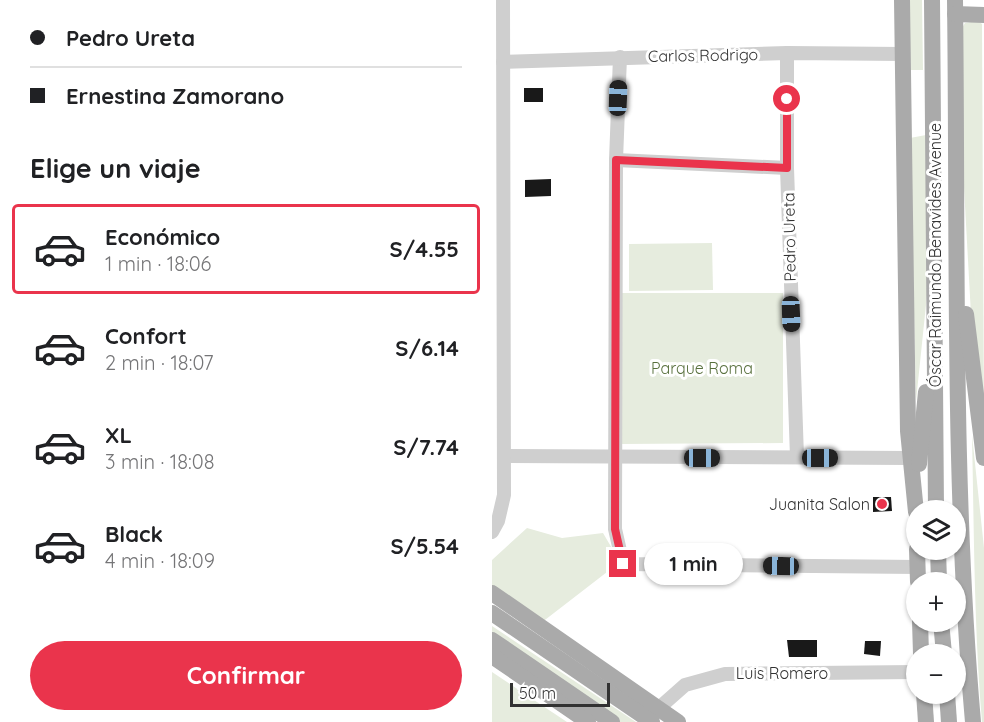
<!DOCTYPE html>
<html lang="es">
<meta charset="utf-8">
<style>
body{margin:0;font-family:Quicksand,sans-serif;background:#f2f2f2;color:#202124;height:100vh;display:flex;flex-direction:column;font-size:22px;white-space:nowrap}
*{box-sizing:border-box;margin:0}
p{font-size:20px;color:#757577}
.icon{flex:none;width:33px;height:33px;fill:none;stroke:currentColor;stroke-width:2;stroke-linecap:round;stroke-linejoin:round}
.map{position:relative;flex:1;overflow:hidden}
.side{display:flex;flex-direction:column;background:#fff;width:492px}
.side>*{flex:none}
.guide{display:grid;align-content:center;height:132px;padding:0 30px;background:#fff}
.tools{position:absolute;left:414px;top:500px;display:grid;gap:12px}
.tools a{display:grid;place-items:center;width:60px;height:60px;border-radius:50%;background:#fff;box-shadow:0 2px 4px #0004;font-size:30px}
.scale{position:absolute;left:18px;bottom:15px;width:100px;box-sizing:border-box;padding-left:6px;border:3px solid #323232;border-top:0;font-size:16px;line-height:21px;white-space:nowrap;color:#323232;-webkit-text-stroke:4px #fff;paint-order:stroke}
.end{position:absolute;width:27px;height:27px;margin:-14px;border:8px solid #ea344c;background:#fff;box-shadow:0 0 0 3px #fff}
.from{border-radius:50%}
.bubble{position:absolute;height:42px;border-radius:21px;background:#fff;box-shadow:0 2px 4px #0004;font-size:20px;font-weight:700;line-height:42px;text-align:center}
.car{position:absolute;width:18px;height:36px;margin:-18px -9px;border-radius:8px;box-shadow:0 0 4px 2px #0007;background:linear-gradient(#222 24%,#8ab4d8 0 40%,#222 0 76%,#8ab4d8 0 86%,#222 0)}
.guide b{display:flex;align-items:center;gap:21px;height:57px;font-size:22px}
.guide b+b{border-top:2px solid #e0e0e0}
.guide i{width:15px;height:15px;background:#202124}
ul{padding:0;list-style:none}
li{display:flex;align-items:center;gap:18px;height:90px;margin:0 12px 9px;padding:0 18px;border:3px solid transparent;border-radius:6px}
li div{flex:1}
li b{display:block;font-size:22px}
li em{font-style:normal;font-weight:700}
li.on{border-color:#ea344c}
li>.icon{width:54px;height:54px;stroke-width:1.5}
h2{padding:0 30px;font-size:27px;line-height:72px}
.button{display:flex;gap:12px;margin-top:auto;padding:12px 30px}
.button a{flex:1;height:69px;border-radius:36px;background:#ea344c;color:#fff;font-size:24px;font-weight:700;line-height:69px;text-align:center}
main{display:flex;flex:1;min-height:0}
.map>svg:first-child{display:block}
</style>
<main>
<section class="side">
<div class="guide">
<b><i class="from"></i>Pedro Ureta</b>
<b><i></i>Ernestina Zamorano</b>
</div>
<h2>Elige un viaje</h2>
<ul>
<li class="on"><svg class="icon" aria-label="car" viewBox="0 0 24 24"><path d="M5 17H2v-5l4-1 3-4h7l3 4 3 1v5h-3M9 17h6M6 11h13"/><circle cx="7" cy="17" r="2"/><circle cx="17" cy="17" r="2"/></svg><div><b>Económico</b><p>1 min · 18:06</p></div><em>S/4.55</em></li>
<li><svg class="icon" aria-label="car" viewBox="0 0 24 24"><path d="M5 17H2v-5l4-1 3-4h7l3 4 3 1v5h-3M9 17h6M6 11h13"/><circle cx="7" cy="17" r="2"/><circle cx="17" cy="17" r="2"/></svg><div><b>Confort</b><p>2 min · 18:07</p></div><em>S/6.14</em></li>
<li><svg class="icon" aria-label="car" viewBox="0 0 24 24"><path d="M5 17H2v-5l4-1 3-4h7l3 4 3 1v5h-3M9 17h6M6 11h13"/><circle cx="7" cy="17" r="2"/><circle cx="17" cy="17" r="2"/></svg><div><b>XL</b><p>3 min · 18:08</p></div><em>S/7.74</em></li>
<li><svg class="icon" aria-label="car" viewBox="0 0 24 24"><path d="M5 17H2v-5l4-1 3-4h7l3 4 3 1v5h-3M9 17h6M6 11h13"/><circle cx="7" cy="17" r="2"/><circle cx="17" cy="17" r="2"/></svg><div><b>Black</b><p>4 min · 18:09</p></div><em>S/5.54</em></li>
</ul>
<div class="button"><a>Confirmar</a></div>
</section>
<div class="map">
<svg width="492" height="722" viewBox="0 0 492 722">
<rect width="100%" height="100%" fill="#fff"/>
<g fill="#e6ecde">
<polygon points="417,0 430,0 431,70 418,70"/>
<polygon points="486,21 490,24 492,421 481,351 471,169 470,28 473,23"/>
<polygon points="434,135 437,276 424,401 418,138"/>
<polygon points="220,243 221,290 137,291 137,244"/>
<polygon points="129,293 291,293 291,443 129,444"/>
<path d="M480,435L492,548V722H490C482,627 482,530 480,435Z"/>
<polygon points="35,528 70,538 111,533 128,562 49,623 0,586 0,560"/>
<polygon points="0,626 144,722 120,722 0,643"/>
<polygon points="0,672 75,722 0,722"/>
</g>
<g fill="#191919">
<rect x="32" y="88" width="19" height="14"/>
<polygon points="59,179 59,196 33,197 33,180"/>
<polygon points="381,497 399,497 400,511 381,512"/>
<polygon points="295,640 325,640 325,657 297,657"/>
<polygon points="373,641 389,641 388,656 372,654"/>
</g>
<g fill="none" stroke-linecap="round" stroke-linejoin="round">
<g stroke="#cfcfcf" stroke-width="14">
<polyline points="295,53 295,168 305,457"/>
<polyline points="128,57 124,160 123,529 131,564 426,567"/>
<polyline points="11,62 295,53 411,54"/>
<polyline points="124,160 295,168"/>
<polyline points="12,456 419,458"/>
<polyline points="0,532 6,521 12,495 11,0"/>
<polyline points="167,708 193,685 233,674 424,672"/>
</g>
<g stroke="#aaa" stroke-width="16">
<polyline points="410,0 416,431 424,512"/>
<polyline points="440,0 444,510"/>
<path d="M463,0C466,240 460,482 481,722"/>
<polyline points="463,14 492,15"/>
<polyline points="474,314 492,458"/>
<polyline points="427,464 434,392"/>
<polyline points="425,549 426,582"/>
<polyline points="446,549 447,582"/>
<polyline points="0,593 186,722"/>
<polyline points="0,613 160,722"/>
<polyline points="428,621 429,654"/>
<polyline points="449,621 452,654"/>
<polyline points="0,640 120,722"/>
<polyline points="0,656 96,722"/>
<polyline points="432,693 434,722"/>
<polyline points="455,693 457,722"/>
</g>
</g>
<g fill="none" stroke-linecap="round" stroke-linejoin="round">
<polyline stroke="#ea344c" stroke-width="8" points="131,564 123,529 124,160 295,168 295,99"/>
</g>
<circle fill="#ea344c" stroke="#fff" stroke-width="2" cx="390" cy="504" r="6"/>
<g text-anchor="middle" stroke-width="6" stroke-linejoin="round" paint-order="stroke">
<g font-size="16" fill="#323232" stroke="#fff">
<text transform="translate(211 55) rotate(-1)" y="6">Carlos Rodrigo</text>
<text transform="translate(297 237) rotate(-91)" y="6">Pedro Ureta</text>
<text transform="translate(443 255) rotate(-90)" y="6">Óscar Raimundo Benavides Avenue</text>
<text x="290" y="679">Luis Romero</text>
</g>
<g font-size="16" fill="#58703d" stroke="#fff">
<text x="210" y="374">Parque Roma</text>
</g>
<g font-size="16" fill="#323232" stroke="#fff" text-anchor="end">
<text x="378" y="510">Juanita Salon</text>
</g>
</g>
</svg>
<div class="tools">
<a><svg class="icon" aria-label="layers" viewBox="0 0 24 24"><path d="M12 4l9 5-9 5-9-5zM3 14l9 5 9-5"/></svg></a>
<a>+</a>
<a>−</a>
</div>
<div class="scale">50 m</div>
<i class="end from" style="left:295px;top:99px"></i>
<i class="end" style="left:131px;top:564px"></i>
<div class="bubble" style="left:152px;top:543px;width:99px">1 min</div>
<i class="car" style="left:126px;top:98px;rotate:2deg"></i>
<i class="car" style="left:299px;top:314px;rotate:178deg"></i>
<i class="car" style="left:210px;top:458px;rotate:90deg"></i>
<i class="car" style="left:328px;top:458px;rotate:90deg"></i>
<i class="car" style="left:289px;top:566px;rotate:271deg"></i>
</div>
</main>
